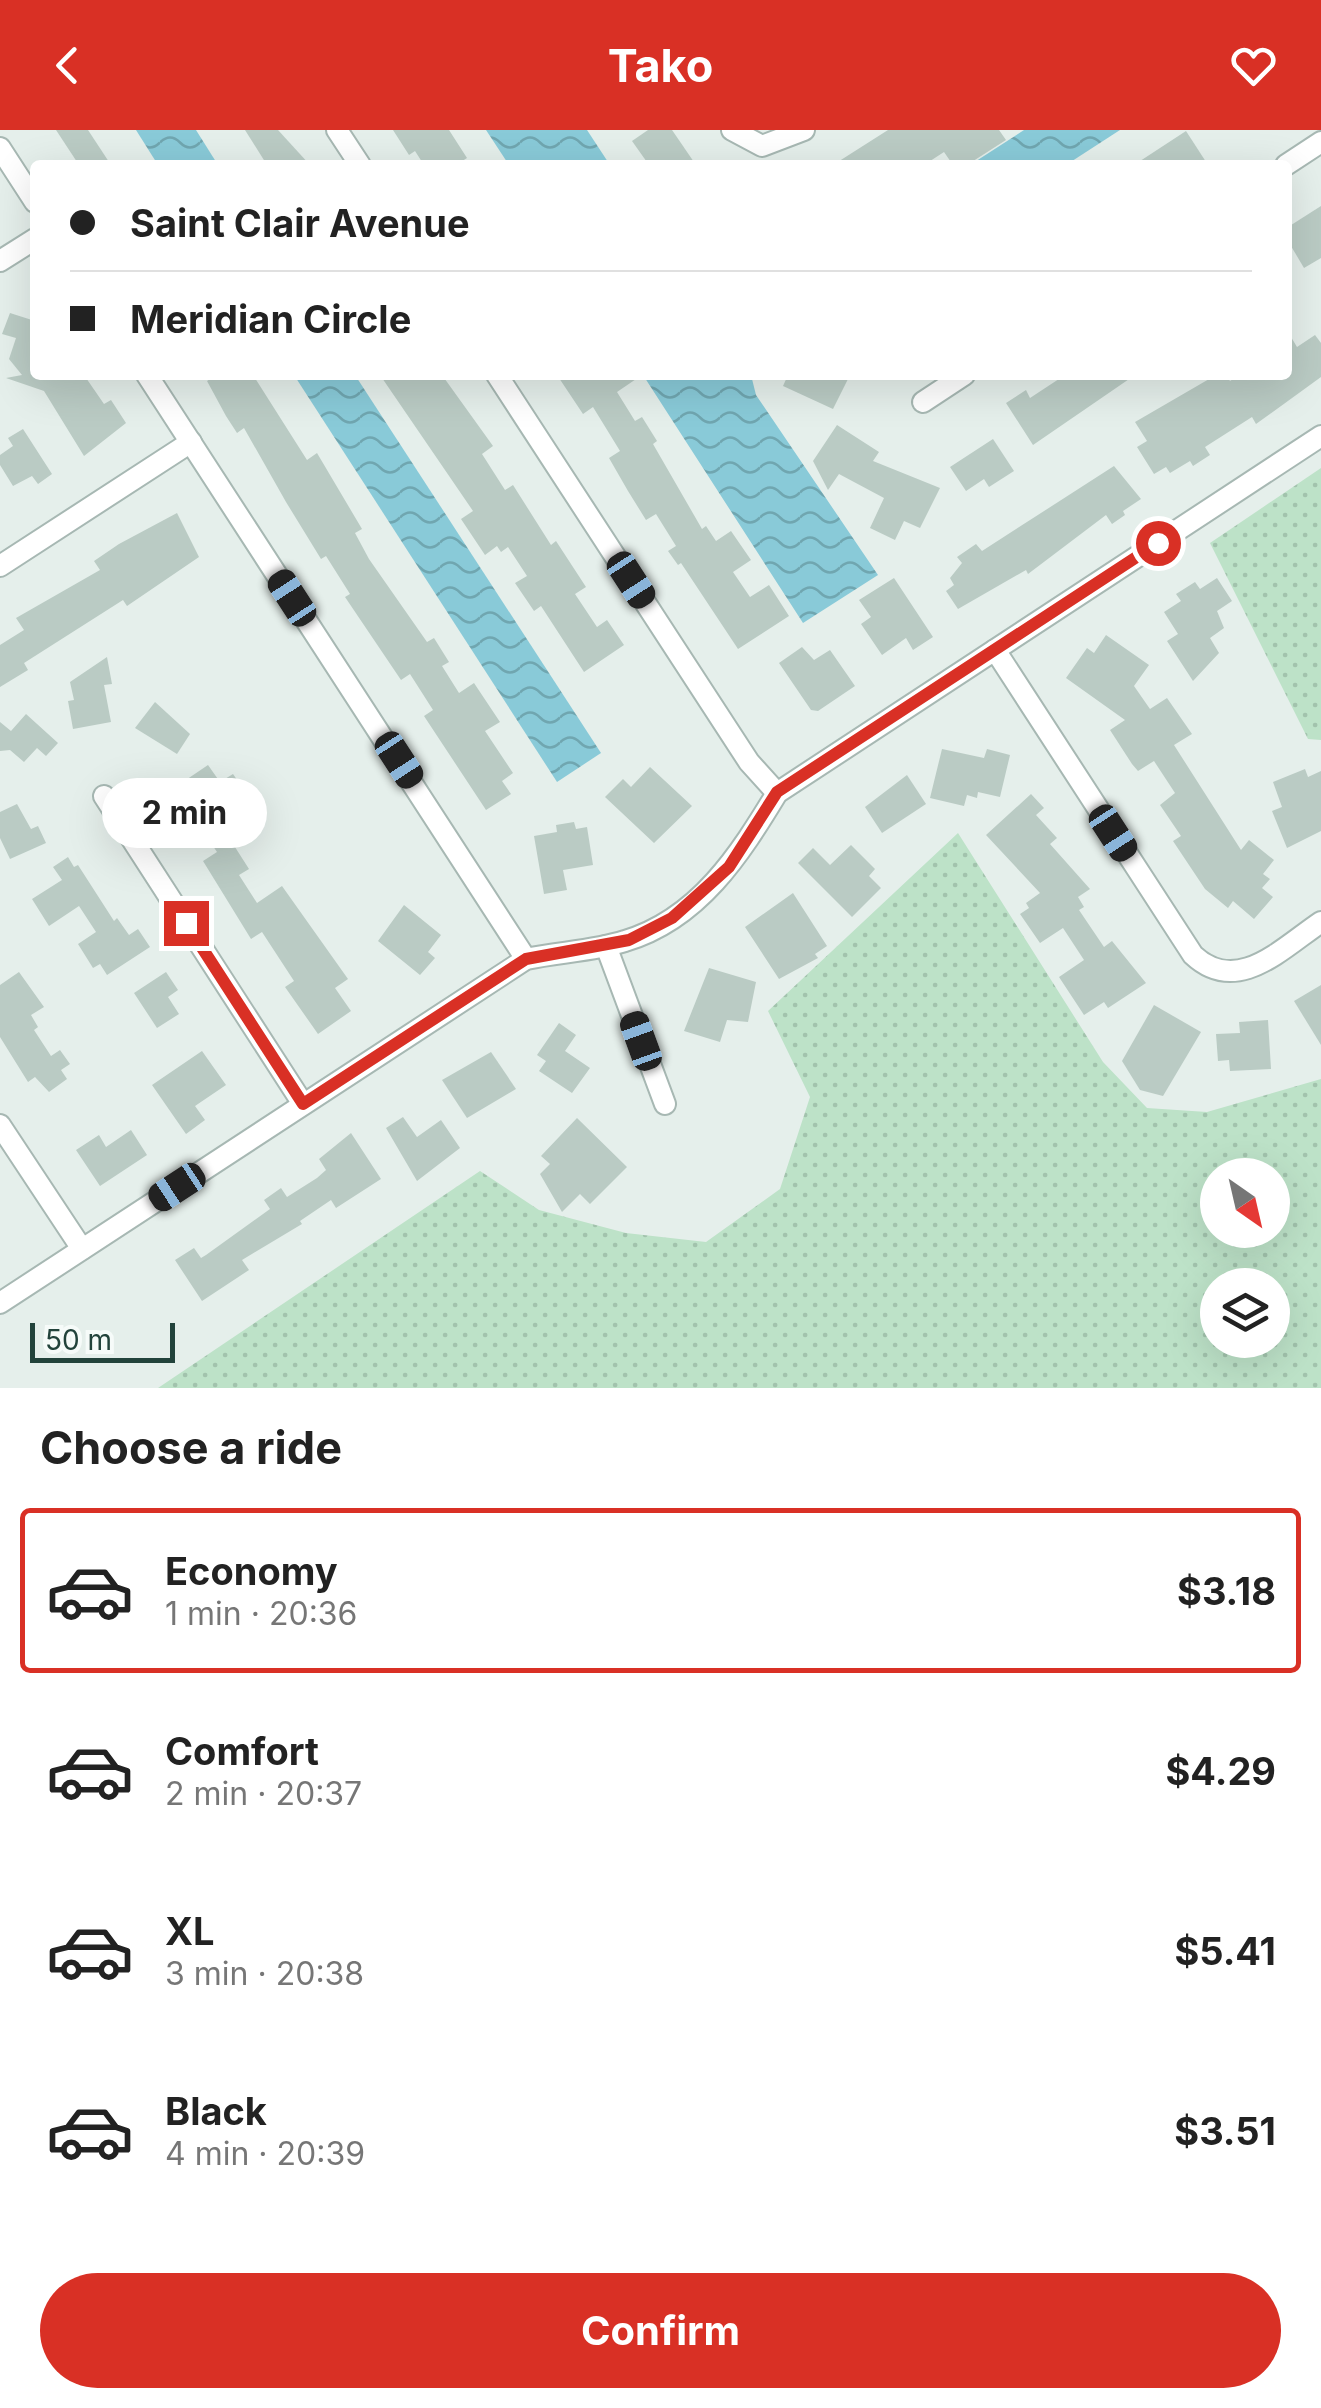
<!DOCTYPE html>
<meta charset="utf-8">
<style>
body{margin:0;font-family:Inter,sans-serif;background:#f6f6f6;color:#222;height:100vh;display:flex;flex-direction:column;font-size:38px;white-space:nowrap}
*{box-sizing:border-box;margin:0}
p{font-size:32px;color:#767676}
.icon{flex:none;width:55px;height:55px;fill:none;stroke:currentColor;stroke-width:2;stroke-linecap:round;stroke-linejoin:round}
.map{position:relative;height:1258px;overflow:hidden}
.details{display:flex;flex-direction:column;background:#fff;flex:1}
.details>*{flex:none}
.top-card{position:absolute;left:30px;top:30px;width:1262px;height:220px;border-radius:10px;box-shadow:0 10px 40px #0002;display:grid;align-content:center;height:220px;padding:0 40px;background:#fff}
.needle{width:65px;rotate:146deg}
.buttons{position:absolute;left:1200px;top:1028px;display:grid;gap:20px}
.buttons a{display:grid;place-items:center;width:90px;height:90px;border-radius:50%;background:#fff;box-shadow:0 10px 40px #0002;font-size:50px}
.scale{position:absolute;left:30px;bottom:25px;width:145px;box-sizing:border-box;padding-left:10px;border:5px solid #22433b;border-top:0;font-size:28px;line-height:35px;white-space:nowrap;color:#22433b;-webkit-text-stroke:8px #f6fbf9;paint-order:stroke}
.end{position:absolute;width:45px;height:45px;margin:-22px;border:12px solid #d93025;background:#fff;box-shadow:0 0 0 5px #fff}
.from{border-radius:50%}
.bubble{position:absolute;height:70px;border-radius:35px;background:#fff;box-shadow:0 10px 40px #0002;font-size:32px;font-weight:700;line-height:70px;text-align:center}
.car{position:absolute;width:30px;height:60px;margin:-30px -15px;border-radius:12px;box-shadow:0 0 8px 2px #0007;background:linear-gradient(#222 24%,#8ab4d8 0 40%,#222 0 76%,#8ab4d8 0 86%,#222 0)}
.top-card b{display:flex;align-items:center;gap:35px;height:95px;font-size:38px}
.top-card b+b{border-top:2px solid #e0e0e0}
.top-card i{width:25px;height:25px;background:#222}
ul{padding:0;list-style:none}
li{display:flex;align-items:center;gap:30px;height:165px;margin:0 20px 15px;padding:0 20px;border:5px solid transparent;border-radius:10px}
li div{flex:1}
li b{display:block;font-size:38px}
li em{font-style:normal;font-weight:700}
li.on{border-color:#d93025}
li>.icon{width:90px;height:90px;stroke-width:1.5}
h2{padding:0 40px;font-size:45px;line-height:120px}
.button{display:flex;gap:20px;margin-top:auto;padding:20px 40px}
.button a{flex:1;height:115px;border-radius:60px;background:#d93025;color:#fff;font-size:40px;font-weight:700;line-height:115px;text-align:center}
header{display:flex;justify-content:space-between;align-items:center;height:130px;padding:0 40px;background:#d93025;color:#fff;font-size:45px;font-weight:700}
.map>svg:first-child{display:block}
</style>
<header><svg class="icon" aria-label="back" viewBox="0 0 24 24"><path d="M15 5l-7 7 7 7"/></svg>Tako<svg class="icon" aria-label="heart" viewBox="0 0 24 24"><path d="M12 20l-8-8c-3-5 5-10 8-4 3-6 11-1 8 4z"/></svg></header>
<div class="map">
<svg width="1321" height="1258" viewBox="0 0 1321 1258">
<defs>
<pattern id="grass-dots" width="8" height="8" patternUnits="userSpaceOnUse" patternTransform="scale(2.5)"><rect width="8" height="8" fill="#bde2c8"/><path d="M2 2h.1M6 6h.1" fill="none" stroke="#a2c3ad" stroke-width="1.8" stroke-linecap="round"/></pattern>
<pattern id="water-waves" width="16" height="10" patternUnits="userSpaceOnUse" patternTransform="scale(2.5)"><rect width="16" height="10" fill="#89cad8"/><path d="M0 5q4-4 8 0t8 0" fill="none" stroke="#70a6b0"/></pattern>
</defs>
<rect width="100%" height="100%" fill="#e5efeb"/>
<g fill="url(#grass-dots)" fill-rule="evenodd">
<polygon points="1321,338 1321,610 1308,609 1210,413"/>
<path d="M958,703L1103,932L1147,978L1207,982L1321,949V1258H158L480,1041L539,1080L626,1103L706,1112L780,1059L810,967L768,881ZM1272,1045V1100H1218V1045ZM1272,1155V1210H1218V1155Z"/>
</g>
<g fill="url(#water-waves)">
<polygon points="136,0 196,0 218,35 158,35"/>
<polygon points="486,0 587,0 610,35 509,35"/>
<polygon points="1024,0 1120,0 1066,35 970,35"/>
<polygon points="294,245 355,245 601,623 557,652"/>
<polygon points="643,245 751,245 756,265 878,445 803,493"/>
</g>
<g fill="#bacbc4">
<polygon points="56,0 88,0 111,35 79,35"/>
<polygon points="245,0 278,0 310,35 267,35"/>
<polygon points="393,0 449,0 467,28 456,35 424,35 415,21 409,25"/>
<polygon points="648,0 672,0 696,35 649,35 632,11"/>
<polygon points="888,0 999,0 1006,10 967,35 953,35 944,22 924,35 833,35"/>
<polygon points="1186,1 1208,35 1134,35"/>
<polygon points="1321,76 1321,128 1304,138 1288,111 1288,97"/>
<polygon points="10,183 35,191 35,245 84,245 104,274 111,270 126,293 84,326 44,261 6,248 22,245 9,229 16,208 2,204"/>
<polygon points="1288,202 1297,217 1315,205 1321,213 1321,247 1256,294 1252,287 1205,317 1210,325 1193,336 1190,331 1170,343 1166,337 1154,344 1137,317 1147,311 1135,292 1216,245 1226,245 1230,251 1239,245 1288,245"/>
<polygon points="216,245 253,245 307,330 317,323 362,399 355,403 369,429 427,512 434,508 449,532 442,536 459,563 474,553 500,592 485,601 513,643 502,651 511,664 486,680 424,586 433,580 410,544 401,550 345,467 350,464 326,426 321,429 286,372 244,298 237,303 226,286 207,251"/>
<polygon points="380,245 442,245 493,316 482,324 505,360 513,355 551,415 556,411 586,457 575,464 597,497 607,490 624,515 584,542 541,476 534,481 515,453 527,446 508,417 501,422 497,416 485,425 461,389 473,381"/>
<polygon points="557,245 642,245 617,262 635,291 642,287 657,311 653,314 702,399 706,396 716,411 731,401 751,430 733,442 750,467 769,455 789,486 738,519 681,433 678,435 668,421 676,416 656,384 646,390 628,361 609,328 620,321 593,277 583,284"/>
<polygon points="788,245 850,245 833,279 783,256"/>
<polygon points="1065,245 1135,245 1033,315 1006,273 1026,260 1030,268"/>
<polygon points="837,295 879,322 873,331 940,358 920,398 904,391 895,410 870,398 884,368 839,344 828,360 813,331"/>
<polygon points="23,299 52,344 38,354 32,346 13,356 0,335 0,325 13,316 8,308"/>
<polygon points="993,309 1014,341 989,357 984,349 966,361 950,337"/>
<polygon points="1114,336 1141,369 1123,381 1125,385 1112,394 1106,385 1028,444 1026,440 958,479 946,461 954,455 950,448 962,433 957,427 976,414 982,421"/>
<polygon points="177,383 199,427 127,476 123,470 24,533 28,540 0,557 0,515 24,500 16,488 100,440 94,431 119,414"/>
<polygon points="894,448 933,507 913,520 906,508 882,525 861,494 871,487 859,470"/>
<polygon points="1217,448 1232,471 1217,481 1224,498 1210,508 1219,523 1193,551 1167,511 1178,504 1164,482 1181,471 1176,464 1195,452 1200,459"/>
<polygon points="1106,505 1149,535 1134,556 1150,579 1167,568 1192,604 1174,615 1241,720 1249,710 1274,730 1263,744 1270,749 1262,758 1273,767 1254,789 1233,771 1228,778 1205,759 1173,711 1181,706 1160,675 1175,663 1154,631 1138,641 1132,634 1110,600 1125,590 1066,548 1087,518 1094,523"/>
<polygon points="802,517 814,530 830,520 855,556 818,581 811,580 779,533"/>
<polygon points="107,527 112,554 104,555 111,592 73,599 68,571 74,570 70,552"/>
<polygon points="155,572 190,604 177,624 135,598"/>
<polygon points="26,584 58,613 46,626 37,618 24,632 10,620 0,621 0,592 11,601"/>
<polygon points="942,619 984,628 987,619 1010,625 1000,667 978,662 977,668 967,665 964,676 930,668"/>
<polygon points="208,635 220,652 233,644 242,657 234,662 243,675 219,692 249,739 239,745 257,773 282,756 348,849 335,858 351,881 318,904 285,857 294,851 262,802 251,809 203,731 217,722 174,658"/>
<polygon points="650,637 692,676 654,713 605,667 623,649 631,657"/>
<polygon points="1305,639 1308,647 1321,641 1321,701 1287,718 1272,681 1282,677 1273,652"/>
<polygon points="907,645 926,674 882,703 865,677"/>
<polygon points="1031,664 1044,678 1036,685 1057,708 1050,714 1090,759 1078,767 1084,777 1079,780 1104,817 1112,811 1146,853 1108,878 1104,872 1084,885 1059,847 1084,830 1063,798 1040,813 1020,784 1029,778 1026,773 1040,763 986,705"/>
<polygon points="17,674 31,699 38,696 46,713 10,729 0,708 0,682"/>
<polygon points="574,692 576,699 587,697 593,735 563,740 567,760 544,764 534,706 557,702 556,695"/>
<polygon points="851,715 875,739 869,746 881,758 852,787 798,733 813,718 830,735"/>
<polygon points="68,727 74,737 78,735 114,791 117,788 129,805 138,799 150,817 107,845 100,834 93,838 78,814 96,802 79,776 49,796 32,769 62,750 53,737"/>
<polygon points="793,763 827,816 815,824 818,828 779,849 745,797"/>
<polygon points="404,775 441,805 428,822 435,828 420,845 378,811"/>
<polygon points="709,838 756,852 748,892 727,890 720,912 684,901"/>
<polygon points="19,842 44,877 31,885 38,897 34,900 51,926 60,920 70,934 61,940 67,949 49,962 35,947 28,952 0,907 0,855"/>
<polygon points="166,842 178,860 168,867 179,884 157,898 134,863"/>
<polygon points="1321,855 1321,915 1294,871"/>
<polygon points="1154,875 1201,902 1163,966 1140,960 1122,931"/>
<polygon points="1268,890 1271,939 1230,941 1229,930 1218,931 1216,904 1240,903 1239,892"/>
<polygon points="559,893 576,905 565,921 590,938 572,963 539,941 546,931 537,925"/>
<polygon points="202,921 226,955 195,976 205,990 186,1004 152,955"/>
<polygon points="491,922 516,959 467,988 442,950"/>
<polygon points="403,987 417,1007 441,990 460,1018 417,1051 386,998"/>
<polygon points="577,988 627,1037 590,1074 580,1064 562,1082 540,1044 550,1034 541,1026"/>
<polygon points="131,1000 147,1025 100,1056 76,1020 99,1005 106,1017"/>
<polygon points="351,1003 381,1049 336,1078 331,1070 300,1091 302,1094 242,1130 249,1140 202,1171 175,1130 194,1118 201,1128 206,1125 270,1079 264,1070 281,1058 287,1067 317,1048 326,1040 319,1029"/>
</g>
<g fill="none" stroke-linecap="round" stroke-linejoin="round">
<g stroke="#a7b8b3" stroke-width="24">
<g id="minor">
<polyline points="337,0 360,35"/>
<polyline points="732,0 762,16 804,0"/>
<polyline points="0,18 35,72"/>
<polyline points="1286,35 1321,12"/>
<polyline points="0,131 35,109"/>
<polyline points="147,245 526,829"/>
<polyline points="497,245 749,632 777,663"/>
<polyline points="923,272 964,245"/>
<polyline points="0,436 191,312"/>
<path d="M995,520L1193,825C1237,866 1281,819 1321,792"/>
<polyline points="104,666 303,974"/>
<polyline points="606,816 665,974"/>
<polyline points="0,995 82,1119"/>
<path d="M0,1173L526,829C559,822 594,821 625,811C699,789 740,724 777,663L1321,306"/>
</g>
</g>
<use href="#minor" stroke="#fff" stroke-width="20"/>
</g>
<g fill="none" stroke-linecap="round" stroke-linejoin="round">
<polyline stroke="#d93025" stroke-width="12" points="186,793 303,974 526,829 629,810 672,788 729,737 777,662 1158,413"/>
</g>
</svg>
<div class="buttons">
<a><svg class="needle" viewBox="-14 -14 28 28"><path d="M0-13l5 13h-10z" fill="#e53935"/><path d="M0 13l5-13h-10z" fill="#767676"/></svg></a>
<a><svg class="icon" aria-label="layers" viewBox="0 0 24 24"><path d="M12 4l9 5-9 5-9-5zM3 14l9 5 9-5"/></svg></a>
</div>
<div class="scale">50 m</div>
<i class="end from" style="left:1158px;top:413px"></i>
<i class="end" style="left:186px;top:793px"></i>
<div class="bubble" style="left:102px;top:648px;width:165px">2 min</div>
<i class="car" style="left:631px;top:450px;rotate:147deg"></i>
<i class="car" style="left:292px;top:468px;rotate:327deg"></i>
<i class="car" style="left:399px;top:630px;rotate:147deg"></i>
<i class="car" style="left:1113px;top:703px;rotate:147deg"></i>
<i class="car" style="left:641px;top:911px;rotate:340deg"></i>
<i class="car" style="left:177px;top:1057px;rotate:237deg"></i>
<div class="top-card">
<b><i class="from"></i>Saint Clair Avenue</b>
<b><i></i>Meridian Circle</b>
</div>
</div>
<section class="details">
<h2>Choose a ride</h2>
<ul>
<li class="on"><svg class="icon" aria-label="car" viewBox="0 0 24 24"><path d="M5 17H2v-5l4-1 3-4h7l3 4 3 1v5h-3M9 17h6M6 11h13"/><circle cx="7" cy="17" r="2"/><circle cx="17" cy="17" r="2"/></svg><div><b>Economy</b><p>1 min · 20:36</p></div><em>$3.18</em></li>
<li><svg class="icon" aria-label="car" viewBox="0 0 24 24"><path d="M5 17H2v-5l4-1 3-4h7l3 4 3 1v5h-3M9 17h6M6 11h13"/><circle cx="7" cy="17" r="2"/><circle cx="17" cy="17" r="2"/></svg><div><b>Comfort</b><p>2 min · 20:37</p></div><em>$4.29</em></li>
<li><svg class="icon" aria-label="car" viewBox="0 0 24 24"><path d="M5 17H2v-5l4-1 3-4h7l3 4 3 1v5h-3M9 17h6M6 11h13"/><circle cx="7" cy="17" r="2"/><circle cx="17" cy="17" r="2"/></svg><div><b>XL</b><p>3 min · 20:38</p></div><em>$5.41</em></li>
<li><svg class="icon" aria-label="car" viewBox="0 0 24 24"><path d="M5 17H2v-5l4-1 3-4h7l3 4 3 1v5h-3M9 17h6M6 11h13"/><circle cx="7" cy="17" r="2"/><circle cx="17" cy="17" r="2"/></svg><div><b>Black</b><p>4 min · 20:39</p></div><em>$3.51</em></li>
</ul>
<div class="button"><a>Confirm</a></div>
</section>
